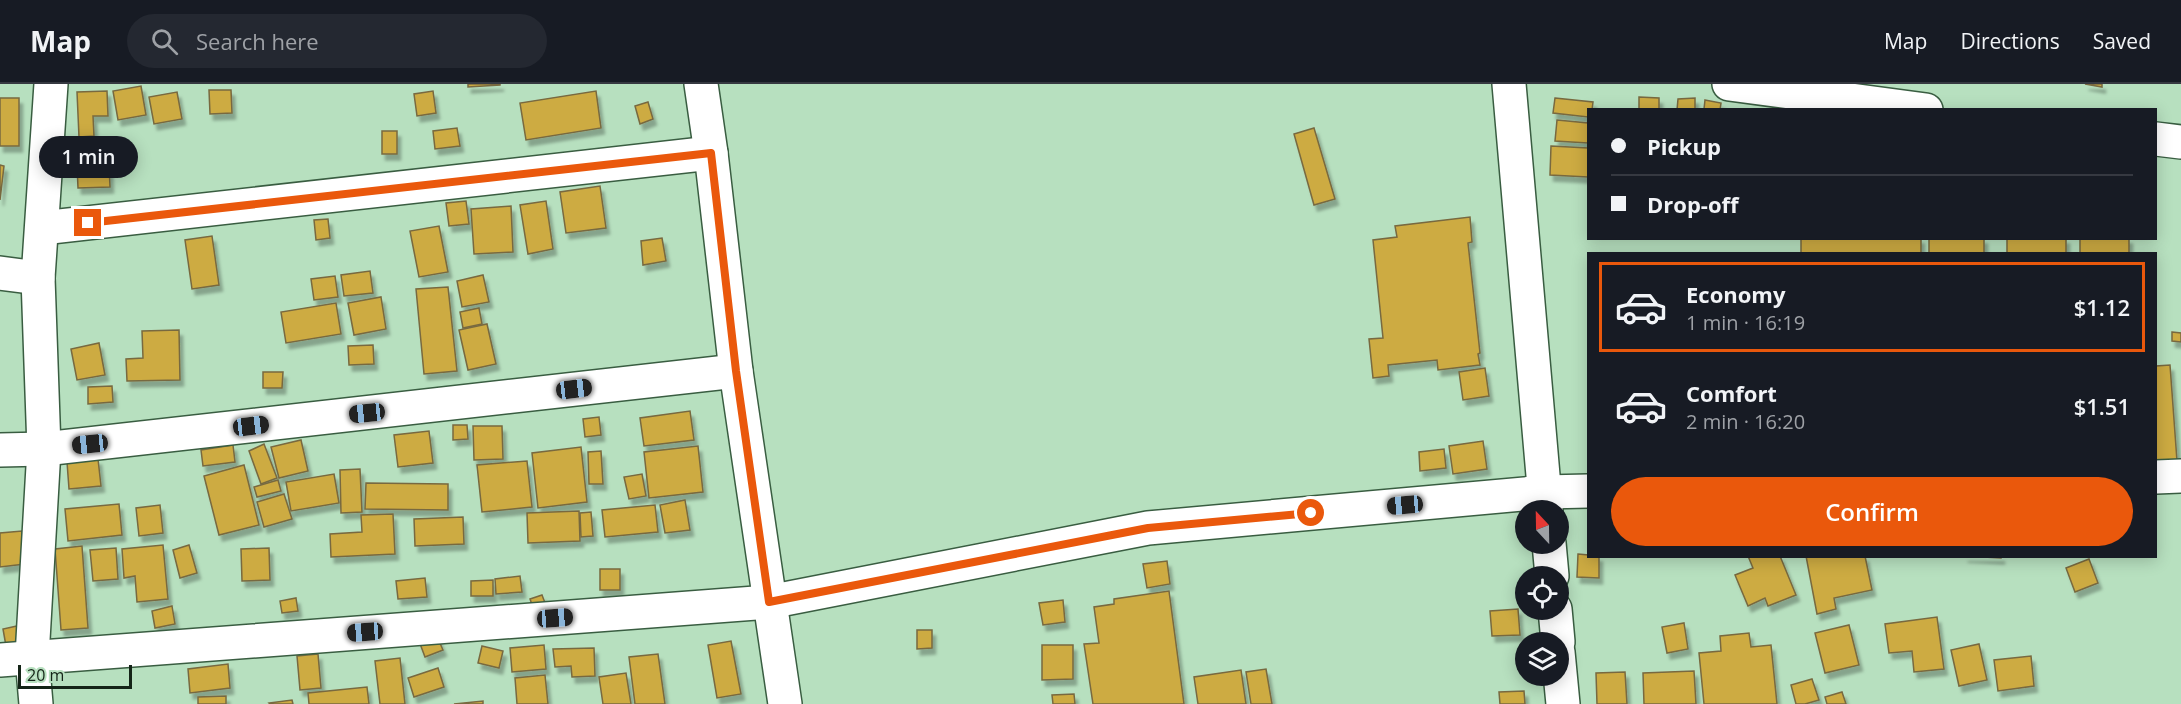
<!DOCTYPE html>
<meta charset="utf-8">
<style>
body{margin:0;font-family:"Open Sans",sans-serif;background:#242831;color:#f1f3f6;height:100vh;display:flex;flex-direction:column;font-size:22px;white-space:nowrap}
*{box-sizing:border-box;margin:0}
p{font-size:20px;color:#9ea1a6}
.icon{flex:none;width:33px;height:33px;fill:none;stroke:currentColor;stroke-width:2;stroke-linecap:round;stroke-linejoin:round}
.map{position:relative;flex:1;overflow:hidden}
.sheet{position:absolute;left:1587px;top:168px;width:570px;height:306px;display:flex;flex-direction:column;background:#171b24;border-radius:0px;box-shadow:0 3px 15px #0003}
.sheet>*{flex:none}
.banner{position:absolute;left:1587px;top:24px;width:570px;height:132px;border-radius:0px;box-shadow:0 3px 15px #0003;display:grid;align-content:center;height:132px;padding:0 24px;background:#171b24}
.needle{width:39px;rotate:338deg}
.fabs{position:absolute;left:1515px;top:416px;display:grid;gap:12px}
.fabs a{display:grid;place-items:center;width:54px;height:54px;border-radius:50%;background:#171b24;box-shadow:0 3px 15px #0003;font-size:30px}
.scale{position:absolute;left:18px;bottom:15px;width:114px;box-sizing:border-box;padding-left:6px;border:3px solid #142417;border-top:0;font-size:16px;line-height:21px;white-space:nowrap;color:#142417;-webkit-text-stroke:4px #b7e0bf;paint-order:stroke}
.end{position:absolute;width:27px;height:27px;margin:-14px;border:8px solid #ea580c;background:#fff;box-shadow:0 0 0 3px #fff}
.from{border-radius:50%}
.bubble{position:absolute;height:42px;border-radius:21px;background:#171b24;box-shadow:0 3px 15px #0003;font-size:20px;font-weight:600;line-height:42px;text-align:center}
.car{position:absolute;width:18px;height:36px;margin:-18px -9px;border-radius:8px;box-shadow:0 0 4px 2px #0007;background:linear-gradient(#222 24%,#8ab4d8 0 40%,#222 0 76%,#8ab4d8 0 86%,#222 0)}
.banner b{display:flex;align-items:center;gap:21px;height:57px;font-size:22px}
.banner b+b{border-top:2px solid #363941}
.banner i{width:15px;height:15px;background:#f1f3f6}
ul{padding:10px 0 0;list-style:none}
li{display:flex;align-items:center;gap:18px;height:90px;margin:0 12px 9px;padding:0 12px;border:3px solid transparent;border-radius:0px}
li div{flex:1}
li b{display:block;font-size:22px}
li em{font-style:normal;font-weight:600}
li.current{border-color:#ea580c}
li>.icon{width:54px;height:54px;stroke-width:1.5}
.button{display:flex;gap:12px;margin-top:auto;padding:12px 24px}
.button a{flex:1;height:69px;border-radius:36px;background:#ea580c;color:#fff;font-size:24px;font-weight:600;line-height:69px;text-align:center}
header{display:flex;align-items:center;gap:36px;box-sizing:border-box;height:84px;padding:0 30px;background:#171b24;border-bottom:2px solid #363941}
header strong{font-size:28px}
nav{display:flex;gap:33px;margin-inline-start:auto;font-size:21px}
.search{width:420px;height:54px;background:#242831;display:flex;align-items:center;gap:15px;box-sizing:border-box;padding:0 21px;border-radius:33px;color:#9ea1a6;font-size:22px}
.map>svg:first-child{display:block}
</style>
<header>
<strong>Map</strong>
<div class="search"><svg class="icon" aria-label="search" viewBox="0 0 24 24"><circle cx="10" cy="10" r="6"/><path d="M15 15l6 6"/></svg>Search here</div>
<nav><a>Map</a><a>Directions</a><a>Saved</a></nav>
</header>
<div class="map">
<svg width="2181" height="620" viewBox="0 0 2181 620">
<defs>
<filter id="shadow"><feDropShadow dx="3.5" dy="6" stdDeviation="1.5" flood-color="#0004"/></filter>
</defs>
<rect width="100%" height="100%" fill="#b7e0bf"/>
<g fill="#cdab43" stroke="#78693f" stroke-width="1.5" filter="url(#shadow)">
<polygon points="468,0 500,0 500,1 468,3"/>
<polygon points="2085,0 2102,0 2102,3"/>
<polygon points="141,2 146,31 118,36 113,7"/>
<polygon points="209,6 231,6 232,29 210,30"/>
<polygon points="107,7 108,32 93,32 94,52 79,53 77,8"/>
<polygon points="433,7 436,29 417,32 414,10"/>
<polygon points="596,7 601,44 526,56 520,19"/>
<polygon points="177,8 182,35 154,40 149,13"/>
<polygon points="1639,13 1659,14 1659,26 1639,26"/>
<rect x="0" y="14" width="19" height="48"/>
<polygon points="1555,14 1593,18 1592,26 1588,26 1588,33 1553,29"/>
<polygon points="1695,14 1695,26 1677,26 1678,15"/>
<polygon points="1705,16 1721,19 1720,26 1704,25"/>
<polygon points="648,18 653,35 640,40 635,22"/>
<polygon points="1557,36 1588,39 1588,59 1555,57"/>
<polygon points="457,44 460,62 435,65 433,47"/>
<polygon points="1314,44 1335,115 1314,121 1294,50"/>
<rect x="382" y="47" width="15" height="23"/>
<polygon points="76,58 108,58 110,103 78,104"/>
<polygon points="1551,62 1588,64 1588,93 1550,91"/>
<polygon points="0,81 4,82 0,116"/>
<polygon points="600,102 606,144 566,149 560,108"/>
<polygon points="466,117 469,140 449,142 446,119"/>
<polygon points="546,117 553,165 528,170 520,121"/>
<polygon points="511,122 513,168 474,170 471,125"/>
<polygon points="1470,133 1472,158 1468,159 1480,269 1478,270 1480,281 1438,286 1437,276 1388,281 1389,292 1373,294 1369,255 1383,254 1373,156 1397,153 1395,142"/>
<polygon points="328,135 330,154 316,156 314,136"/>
<polygon points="439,142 448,188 419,193 410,147"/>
<polygon points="212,152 219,201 192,205 185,156"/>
<polygon points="662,154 666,177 643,181 641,157"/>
<rect x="1801" y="154" width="120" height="16"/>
<rect x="1929" y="154" width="55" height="16"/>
<rect x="2007" y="154" width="59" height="16"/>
<rect x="2080" y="154" width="49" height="16"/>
<polygon points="370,187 373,209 344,212 341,191"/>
<polygon points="483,191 489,218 462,223 457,197"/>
<polygon points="335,192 338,213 314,216 311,195"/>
<polygon points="448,203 457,287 424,290 416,205"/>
<polygon points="381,213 386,245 354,251 348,219"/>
<polygon points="336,219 341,250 286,259 281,228"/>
<polygon points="479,224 482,240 463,244 460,228"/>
<polygon points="487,240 496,280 468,286 459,246"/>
<polygon points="179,246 180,296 127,297 126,275 143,274 142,247"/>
<polygon points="2172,248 2181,249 2181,258 2172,257"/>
<polygon points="99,259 105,291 77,296 71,265"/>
<polygon points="373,261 374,280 349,281 348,262"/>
<polygon points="2170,281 2177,377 2156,379 2156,282"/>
<polygon points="1485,284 1489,312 1463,316 1459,288"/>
<polygon points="263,288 283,288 282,304 263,304"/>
<polygon points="112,302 113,318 88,320 88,303"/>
<polygon points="690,327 694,356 644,362 640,334"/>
<polygon points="599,333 601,351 585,353 583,335"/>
<polygon points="453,341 467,341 468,355 453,356"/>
<polygon points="473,342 502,342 503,375 474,376"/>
<polygon points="429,347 433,379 398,383 394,351"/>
<polygon points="301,356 308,387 279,394 271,363"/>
<polygon points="1483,357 1487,385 1453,390 1449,362"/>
<polygon points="264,360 277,394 261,400 249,367"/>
<polygon points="233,361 235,378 203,382 201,366"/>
<polygon points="698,362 703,408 649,414 644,368"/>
<polygon points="581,363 587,418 538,424 532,369"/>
<polygon points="1444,365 1446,384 1420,387 1419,368"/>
<polygon points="601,367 603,400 589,400 588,368"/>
<polygon points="98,375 101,402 69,405 67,378"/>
<polygon points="527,377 532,423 482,428 477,381"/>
<polygon points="244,381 259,441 219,451 204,392"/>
<polygon points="360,385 362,428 341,429 340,386"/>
<polygon points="334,390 339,419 291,427 286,398"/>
<polygon points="642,390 646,412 629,415 624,393"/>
<polygon points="278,396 281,407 257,413 254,403"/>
<polygon points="366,399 448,400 448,426 365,425"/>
<polygon points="284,410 292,435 264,443 257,418"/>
<polygon points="685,416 690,446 665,449 660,421"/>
<polygon points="119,420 122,451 68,457 65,425"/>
<polygon points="160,421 163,449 139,452 136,424"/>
<polygon points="655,421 658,448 605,453 602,426"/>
<polygon points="579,427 580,457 528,459 527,429"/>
<polygon points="591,428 593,452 581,453 580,429"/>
<polygon points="393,430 395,470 331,473 330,450 362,448 361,431"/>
<polygon points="463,433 464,460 415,462 414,435"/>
<polygon points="22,447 25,480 0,483 0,449"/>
<polygon points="163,461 168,515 137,518 135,492 124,494 122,465"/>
<polygon points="189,461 197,489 180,494 173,466"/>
<polygon points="82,462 88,544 61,546 55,465"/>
<polygon points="116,464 118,495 93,497 90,466"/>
<polygon points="269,464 270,496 242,497 241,465"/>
<polygon points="1578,470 1599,472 1599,494 1577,493"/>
<polygon points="1748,472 1780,472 1796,511 1768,522 1765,514 1748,522 1735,491 1753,484"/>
<polygon points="1806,472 1865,472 1872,506 1834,514 1836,525 1817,530"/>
<polygon points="1964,472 2001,472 2001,474"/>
<polygon points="2089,475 2098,499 2075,508 2066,484"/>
<polygon points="1167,477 1170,500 1147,504 1143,480"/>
<rect x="600" y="485" width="20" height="21"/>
<polygon points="520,492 522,508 496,510 495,495"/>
<polygon points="425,494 427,513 398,515 396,497"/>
<polygon points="493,496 493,512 471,512 471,497"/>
<polygon points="1169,507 1184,620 1093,620 1084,560 1099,559 1094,523 1114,520 1114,515"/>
<polygon points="542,511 547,524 535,529 530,515"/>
<polygon points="296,514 298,527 282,529 280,517"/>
<polygon points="1063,516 1065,538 1043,541 1039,519"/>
<polygon points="172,522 175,540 155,544 152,527"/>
<polygon points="1518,525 1520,551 1492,552 1490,527"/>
<polygon points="1937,533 1944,585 1914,588 1912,567 1889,569 1885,540"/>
<polygon points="1684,539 1688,565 1667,569 1662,543"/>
<polygon points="26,540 30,557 6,562 3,545"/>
<polygon points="1849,541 1859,581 1825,589 1815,549"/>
<polygon points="917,546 932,546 932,564 917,565"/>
<polygon points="1749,549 1751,563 1771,561 1777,620 1704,620 1699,569 1721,567 1720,552"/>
<polygon points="436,550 443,566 425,573 419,557"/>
<polygon points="731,557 741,610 717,614 708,561"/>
<polygon points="1979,560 1987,596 1959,602 1951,566"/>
<polygon points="544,561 546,585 512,588 510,564"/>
<polygon points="1042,561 1073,561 1073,595 1042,596"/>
<polygon points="482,562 503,567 499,584 478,579"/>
<polygon points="594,564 595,592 572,593 571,582 555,583 553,565"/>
<polygon points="318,570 321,604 300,606 297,572"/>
<polygon points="658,570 665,620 635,620 629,573"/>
<polygon points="2031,572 2034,602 1998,607 1994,576"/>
<polygon points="400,574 405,620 380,620 375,577"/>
<polygon points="228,580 230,604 190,609 188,585"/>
<polygon points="438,584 444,603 414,613 408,594"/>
<polygon points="1266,585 1272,620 1251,620 1246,588"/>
<polygon points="1241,586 1246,620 1198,620 1194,593"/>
<polygon points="1694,587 1696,620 1644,620 1643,589"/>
<polygon points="1625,588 1627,620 1597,620 1596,589"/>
<polygon points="626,589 631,620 603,620 599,593"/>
<polygon points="545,591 548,620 517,620 515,594"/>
<polygon points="1812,595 1819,616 1805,620 1796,620 1791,601"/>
<polygon points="367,603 369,620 309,620 308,609"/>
<polygon points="1524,607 1525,620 1500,620 1499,608"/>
<polygon points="1842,608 1846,620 1827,620 1825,613"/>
<polygon points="1074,610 1075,620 1053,620 1052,611"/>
<polygon points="226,612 226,620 198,620 198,613"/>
<polygon points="292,616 293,620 270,620 269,619"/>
<polygon points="483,617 483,620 454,620"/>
</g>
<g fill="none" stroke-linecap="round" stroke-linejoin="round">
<g stroke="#395d41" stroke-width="36">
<g id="street">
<polyline points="701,0 711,69 736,287 785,620"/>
<polyline points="1509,0 1546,426"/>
<polyline points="1729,0 1926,26"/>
<polyline points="2156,55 2181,58"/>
<polyline points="42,144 711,69"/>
<polyline points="0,189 38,194"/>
<polyline points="0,366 44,365 736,287"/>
<polyline points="2156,393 2181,392"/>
<polyline points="1549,459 1552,492"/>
<polyline points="1555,525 1558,558"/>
<polyline points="1558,568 1563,620"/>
<polyline points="0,576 769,518 1148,444 1545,408 1588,407"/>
<polyline points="36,620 32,573 44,365 38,194 51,0"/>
</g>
</g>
<use href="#street" stroke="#fff" stroke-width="33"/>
</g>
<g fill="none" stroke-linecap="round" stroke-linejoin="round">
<polyline stroke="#ea580c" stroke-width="8" points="88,139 711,69 736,287 769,518 1148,444 1311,429"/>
</g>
</svg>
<div class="fabs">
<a><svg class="needle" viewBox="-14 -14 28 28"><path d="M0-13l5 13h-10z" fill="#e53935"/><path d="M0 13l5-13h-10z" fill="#9ea1a6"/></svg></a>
<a><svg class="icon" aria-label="locate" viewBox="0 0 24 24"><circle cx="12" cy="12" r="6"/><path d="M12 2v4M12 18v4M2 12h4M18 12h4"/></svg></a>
<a><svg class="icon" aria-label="layers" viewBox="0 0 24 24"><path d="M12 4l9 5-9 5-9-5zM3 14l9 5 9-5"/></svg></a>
</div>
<div class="scale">20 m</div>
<i class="end from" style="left:1311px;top:429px"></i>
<i class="end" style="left:88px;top:139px"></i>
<div class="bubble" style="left:39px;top:52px;width:99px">1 min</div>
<i class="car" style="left:574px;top:305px;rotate:83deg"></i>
<i class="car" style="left:367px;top:329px;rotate:264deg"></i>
<i class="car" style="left:251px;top:342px;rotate:83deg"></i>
<i class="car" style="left:90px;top:360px;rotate:264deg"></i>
<i class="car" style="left:1405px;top:421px;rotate:265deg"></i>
<i class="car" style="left:555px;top:534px;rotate:86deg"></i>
<i class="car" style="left:365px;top:548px;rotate:266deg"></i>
<div class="banner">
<b><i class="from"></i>Pickup</b>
<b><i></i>Drop-off</b>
</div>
<section class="sheet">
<ul>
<li class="current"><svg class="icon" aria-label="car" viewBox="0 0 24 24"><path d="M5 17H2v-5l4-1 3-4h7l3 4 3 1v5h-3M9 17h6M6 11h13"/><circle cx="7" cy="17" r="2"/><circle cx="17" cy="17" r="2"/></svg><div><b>Economy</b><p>1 min · 16:19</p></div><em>$1.12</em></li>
<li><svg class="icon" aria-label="car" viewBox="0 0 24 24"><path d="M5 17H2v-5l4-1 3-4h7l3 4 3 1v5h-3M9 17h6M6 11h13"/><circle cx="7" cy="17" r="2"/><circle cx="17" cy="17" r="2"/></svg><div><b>Comfort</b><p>2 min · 16:20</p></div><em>$1.51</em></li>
</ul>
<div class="button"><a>Confirm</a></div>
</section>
</div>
